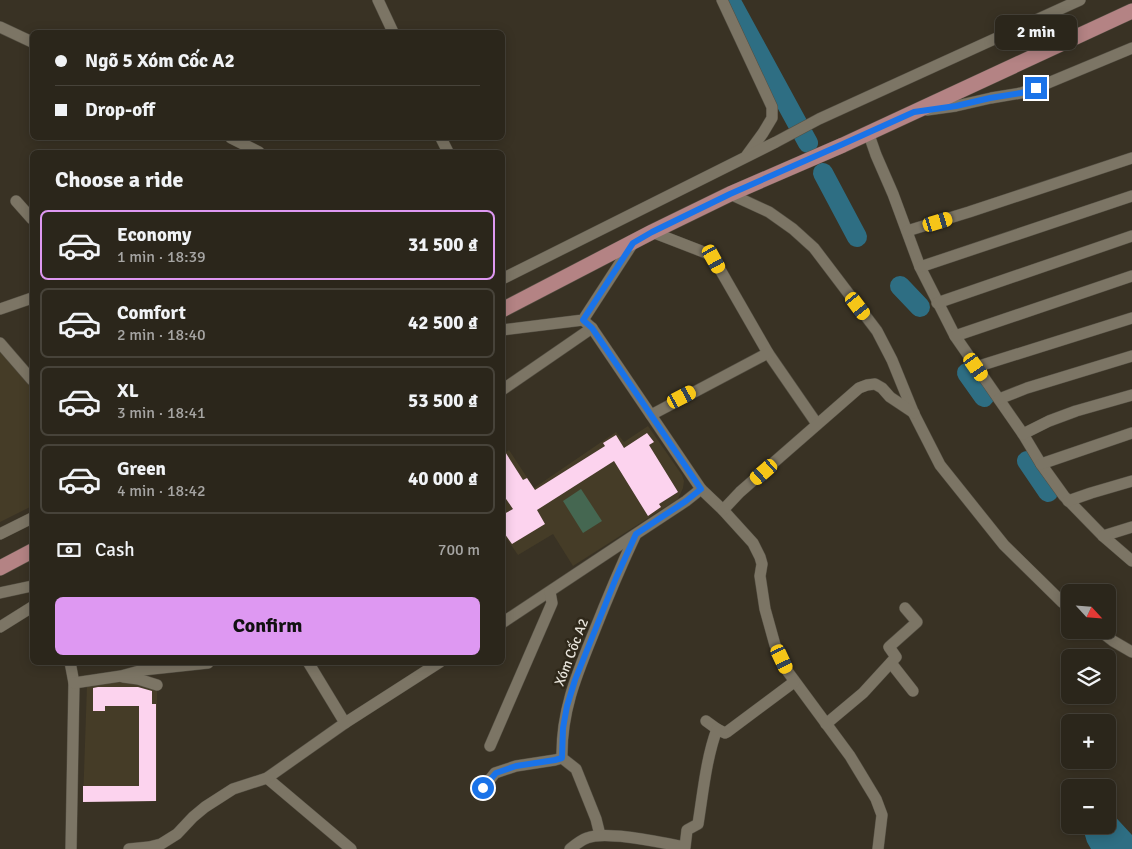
<!DOCTYPE html>
<meta charset="utf-8">
<style>
body{margin:0;font-family:Signika,sans-serif;background:#332e24;color:#f1f3f6;height:100vh;display:flex;flex-direction:column;font-size:19px;white-space:nowrap}
*{box-sizing:border-box;margin:0}
p{font-size:16px;color:#a6a5a3}
.icon{flex:none;width:28px;height:28px;fill:none;stroke:currentColor;stroke-width:2;stroke-linecap:round;stroke-linejoin:round}
.map{position:relative;flex:1;overflow:hidden}
.side{position:absolute;left:30px;top:150px;width:475px;height:515px;display:flex;flex-direction:column;background:#2b261b;border-radius:8px;box-shadow:0 2px 12px #0003,0 0 0 1px #47433a}
.side>*{flex:none}
.guide{position:absolute;left:30px;top:30px;width:475px;height:110px;border-radius:8px;box-shadow:0 2px 12px #0003,0 0 0 1px #47433a;display:grid;align-content:center;height:110px;padding:0 25px;background:#2b261b}
.needle{width:32px;rotate:116deg}
.fabs{position:absolute;left:1061px;top:584px;display:grid;gap:10px}
.fabs a{display:grid;place-items:center;width:55px;height:55px;border-radius:8px;background:#2b261b;box-shadow:0 2px 12px #0003,0 0 0 1px #47433a;font-size:25px}
.end{position:absolute;width:22px;height:22px;margin:-11px;border:6px solid #1a73e8;background:#fff;box-shadow:0 0 0 2px #fff}
.from{border-radius:50%}
.bubble{position:absolute;height:35px;border-radius:8px;background:#2b261b;box-shadow:0 2px 12px #0003,0 0 0 1px #47433a;font-size:16px;font-weight:800;line-height:35px;text-align:center}
.car{position:absolute;width:15px;height:30px;margin:-15px -8px;border-radius:6px;box-shadow:0 0 4px 1px #0007;background:linear-gradient(#f5c518 24%,#345 0 40%,#f5c518 0 76%,#345 0 86%,#f5c518 0)}
.guide b{display:flex;align-items:center;gap:18px;height:48px;font-size:19px}
.guide b+b{border-top:1px solid #47433a}
.guide i{width:12px;height:12px;background:#f1f3f6}
ul{padding:0;list-style:none}
li{display:flex;align-items:center;gap:15px;height:70px;margin:0 10px 8px;padding:0 15px;border:2px solid #47433a;border-radius:8px}
li div{flex:1}
li b{display:block;font-size:19px}
li em{font-style:normal;font-weight:800}
li.selected{border-color:#de98f2}
li>.icon{width:45px;height:45px;stroke-width:1.5}
h2{padding:0 25px;font-size:22px;line-height:60px}
.pay{display:flex;align-items:center;gap:12px;height:55px;padding:0 25px;font-size:19px}
.pay p{margin-inline-start:auto}
.button{display:flex;gap:10px;margin-top:auto;padding:10px 25px}
.button a{flex:1;height:58px;border-radius:8px;background:#de98f2;color:#111;font-size:20px;font-weight:800;line-height:58px;text-align:center}
.map>svg:first-child{display:block}
</style>
<div class="map">
<svg width="1132" height="849" viewBox="0 0 1132 849">
<rect width="100%" height="100%" fill="#393224"/>
<g fill="#453c27">
<polygon points="0,340 32,374 32,506 0,522"/>
<polygon points="648,426 682,475 684,481 683,488 678,499 573,566 553,534 518,555 507,539 503,542 503,454 509,450 534,488 616,432 624,442"/>
<polygon points="131,680 157,688 157,801 83,802 87,685"/>
</g>
<polygon fill="#456751" points="581,489 602,521 583,533 563,501"/>
<polygon fill="#2e6e83" points="1108,809 1132,835 1132,849 1091,849 1087,842 1082,825 1108,825"/>
<g fill="none" stroke-linecap="round" stroke-linejoin="round">
<g stroke="#2e6e83" stroke-width="20">
<polyline points="730,0 808,143"/>
<polyline points="823,173 857,237"/>
<polyline points="900,286 920,307"/>
<polyline points="967,373 984,397"/>
<polyline points="1027,461 1048,492"/>
</g>
</g>
<g fill="#fcd3ee">
<polygon points="647,433 654,442 649,445 678,492 659,504 661,507 648,516 614,461 537,510 545,524 512,544 502,530 502,515 513,509 502,493 502,447 523,480 527,478 535,490 605,446 603,443 616,435 624,448"/>
<polygon points="98,687 138,687 152,691 152,704 156,704 156,801 83,802 83,786 139,786 139,706 105,706 105,711 93,711 93,688"/>
</g>
<g fill="none" stroke-linecap="round" stroke-linejoin="round">
<g stroke="#544f43" stroke-width="12">
<g id="minor">
<polyline points="378,0 393,32"/>
<polyline points="722,0 772,107 772,118 763,133 747,155"/>
<polyline points="0,27 32,42"/>
<polyline points="927,110 956,106 991,98 1021,93 1036,88 1132,48"/>
<polyline points="868,132 876,155 893,194 920,267 955,336 1023,434 1041,464 1064,496 1103,536 1132,561"/>
<polyline points="231,138 259,152"/>
<polyline points="441,138 448,152"/>
<polyline points="730,194 769,212 793,229 814,248 877,331 892,360 914,414 940,465 1004,545 1062,602 1070,608"/>
<polyline points="16,201 32,219"/>
<polyline points="907,231 969,212 1132,158"/>
<polyline points="652,232 701,251 708,254 714,259 768,353 817,424"/>
<polyline points="920,267 1132,196"/>
<polyline points="502,279 776,142 819,119 1080,0"/>
<polyline points="937,303 1132,236"/>
<polyline points="0,309 32,298"/>
<polyline points="502,330 583,320 633,243"/>
<polyline points="955,336 1132,276"/>
<polyline points="0,343 32,380"/>
<polyline points="976,367 1132,318"/>
<polyline points="502,390 592,328"/>
<polyline points="999,399 1027,388 1132,356"/>
<polyline points="651,415 768,353"/>
<polyline points="1023,434 1049,421 1076,411 1132,395"/>
<polyline points="1041,464 1132,433"/>
<polyline points="701,489 723,510 753,543 760,557 762,564 760,576 765,609 775,645 788,672 850,756 876,799 882,815 878,849"/>
<polyline points="1068,501 1091,493 1132,481"/>
<polyline points="723,510 740,492 859,388 867,385 875,384 882,388 890,397 914,413"/>
<polyline points="0,534 32,518"/>
<polyline points="1103,536 1132,527"/>
<polyline points="0,593 32,586"/>
<polyline points="502,623 636,534 686,501 701,489 592,328 583,320"/>
<polyline points="0,627 32,607"/>
<polyline points="1099,630 1113,641 1132,652"/>
<polyline points="70,662 74,683 71,849"/>
<polyline points="308,662 345,723"/>
<polyline points="891,663 913,691"/>
<polyline points="123,677 138,679 157,685"/>
<polyline points="74,683 121,676 143,670 208,663"/>
<polyline points="706,721 717,729"/>
<polyline points="826,724 863,693 896,657 889,647 917,622 905,608"/>
<polyline points="490,746 552,603 550,592"/>
<polyline points="267,778 351,849"/>
<polyline points="483,788 495,773 516,766 555,760 562,758"/>
<path d="M600,835L596,819L576,769L562,758C561,711 577,674 594,632C607,599 620,568 635,536"/>
<polyline points="129,849 149,847 161,844 177,834 193,817 205,807 233,789 267,778 345,723 440,662"/>
<path d="M570,849C575,845 581,840 587,838C606,830 663,843 685,847L687,830L698,824C703,793 706,759 717,729L725,733L727,732L794,682"/>
</g>
</g>
<g stroke="#544f43" stroke-width="16">
<g id="major">
<polyline points="502,310 652,232 730,194 843,145 1132,11"/>
<polyline points="0,568 32,551"/>
</g>
</g>
<use href="#minor" stroke="#7c7565" stroke-width="11"/>
<use href="#major" stroke="#b48384" stroke-width="15"/>
</g>
<g fill="none" stroke-linecap="round" stroke-linejoin="round">
<polyline stroke="#1a73e8" stroke-width="6" points="483,788 496,773 516,766 555,760 562,758 563,728 567,706 575,680 616,578 636,534 686,501 701,489 592,328 583,320 633,243 652,232 730,194 843,144 914,112 956,106 990,98 1021,93 1036,88"/>
</g>
<g text-anchor="middle" stroke-width="5" stroke-linejoin="round" paint-order="stroke">
<g font-size="14" fill="#e9e5dc" stroke="#2f281a">
<text transform="translate(571 652) rotate(-69)" y="5">Xóm Cốc A2</text>
</g>
</g>
</svg>
<div class="fabs">
<a><svg class="needle" viewBox="-14 -14 28 28"><path d="M0-13l5 13h-10z" fill="#e53935"/><path d="M0 13l5-13h-10z" fill="#a6a5a3"/></svg></a>
<a><svg class="icon" aria-label="layers" viewBox="0 0 24 24"><path d="M12 4l9 5-9 5-9-5zM3 14l9 5 9-5"/></svg></a>
<a>+</a>
<a>−</a>
</div>
<i class="end from" style="left:483px;top:788px"></i>
<i class="end" style="left:1036px;top:88px"></i>
<div class="bubble" style="left:995px;top:15px;width:82px">2 min</div>
<i class="car" style="left:938px;top:222px;rotate:73deg"></i>
<i class="car" style="left:714px;top:259px;rotate:151deg"></i>
<i class="car" style="left:858px;top:306px;rotate:143deg"></i>
<i class="car" style="left:976px;top:367px;rotate:145deg"></i>
<i class="car" style="left:682px;top:397px;rotate:62deg"></i>
<i class="car" style="left:764px;top:472px;rotate:229deg"></i>
<i class="car" style="left:782px;top:659px;rotate:155deg"></i>
<div class="guide">
<b><i class="from"></i>Ngõ 5 Xóm Cốc A2</b>
<b><i></i>Drop-off</b>
</div>
<section class="side">
<h2>Choose a ride</h2>
<ul>
<li class="selected"><svg class="icon" aria-label="car" viewBox="0 0 24 24"><path d="M5 17H2v-5l4-1 3-4h7l3 4 3 1v5h-3M9 17h6M6 11h13"/><circle cx="7" cy="17" r="2"/><circle cx="17" cy="17" r="2"/></svg><div><b>Economy</b><p>1 min · 18:39</p></div><em>31 500 ₫</em></li>
<li><svg class="icon" aria-label="car" viewBox="0 0 24 24"><path d="M5 17H2v-5l4-1 3-4h7l3 4 3 1v5h-3M9 17h6M6 11h13"/><circle cx="7" cy="17" r="2"/><circle cx="17" cy="17" r="2"/></svg><div><b>Comfort</b><p>2 min · 18:40</p></div><em>42 500 ₫</em></li>
<li><svg class="icon" aria-label="car" viewBox="0 0 24 24"><path d="M5 17H2v-5l4-1 3-4h7l3 4 3 1v5h-3M9 17h6M6 11h13"/><circle cx="7" cy="17" r="2"/><circle cx="17" cy="17" r="2"/></svg><div><b>XL</b><p>3 min · 18:41</p></div><em>53 500 ₫</em></li>
<li><svg class="icon" aria-label="car" viewBox="0 0 24 24"><path d="M5 17H2v-5l4-1 3-4h7l3 4 3 1v5h-3M9 17h6M6 11h13"/><circle cx="7" cy="17" r="2"/><circle cx="17" cy="17" r="2"/></svg><div><b>Green</b><p>4 min · 18:42</p></div><em>40 000 ₫</em></li>
</ul>
<div class="pay"><svg class="icon" aria-label="cash" viewBox="0 0 24 24"><path d="M3 7h18v10H3z"/><circle cx="12" cy="12" r="2"/></svg>Cash<p>700 m</p></div>
<div class="button"><a>Confirm</a></div>
</section>
</div>
